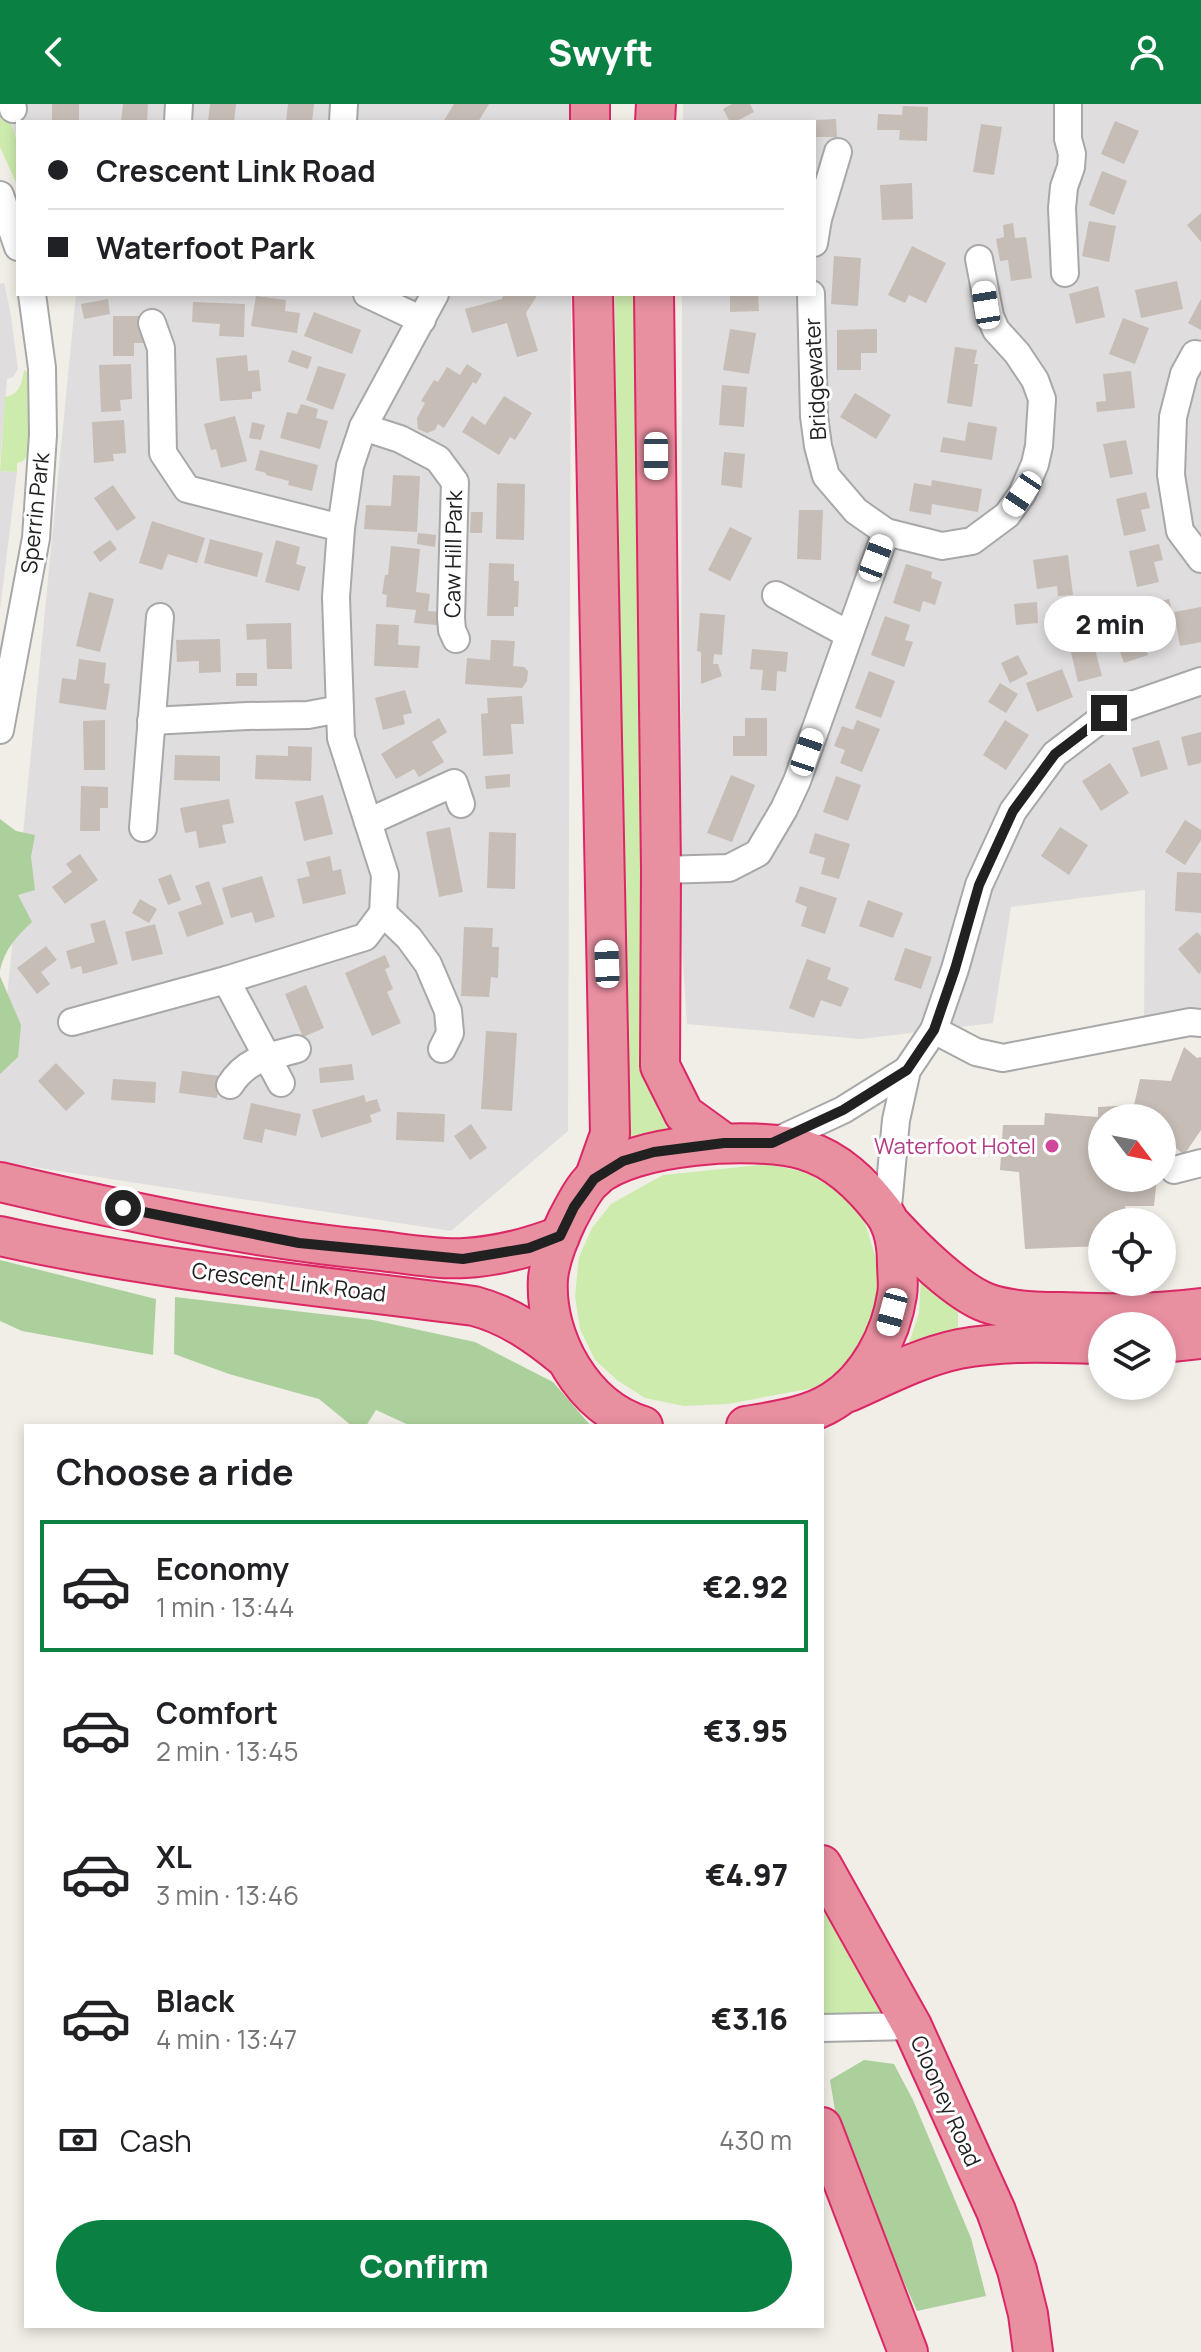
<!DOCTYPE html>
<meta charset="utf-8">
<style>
body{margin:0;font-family:Manrope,sans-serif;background:#f2f2f2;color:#202124;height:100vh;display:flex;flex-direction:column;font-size:30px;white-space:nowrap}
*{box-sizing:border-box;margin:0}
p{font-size:26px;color:#757577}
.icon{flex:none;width:44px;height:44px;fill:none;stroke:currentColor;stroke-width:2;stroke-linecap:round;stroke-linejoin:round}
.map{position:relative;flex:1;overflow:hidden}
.sheet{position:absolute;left:24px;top:1320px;width:800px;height:904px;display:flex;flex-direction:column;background:#fff;border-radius:0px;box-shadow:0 4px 12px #0003}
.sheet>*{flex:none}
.banner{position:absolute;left:16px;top:16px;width:800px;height:176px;border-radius:0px;box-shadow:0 4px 12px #0003;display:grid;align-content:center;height:176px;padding:0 32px;background:#fff}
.needle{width:52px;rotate:122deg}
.fabs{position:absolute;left:1088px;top:1000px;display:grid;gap:16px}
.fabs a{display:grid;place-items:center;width:88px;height:88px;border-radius:50%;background:#fff;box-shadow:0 4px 12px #0003;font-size:40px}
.end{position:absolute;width:36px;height:36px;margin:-18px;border:10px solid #212121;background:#fff;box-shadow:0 0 0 4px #fff}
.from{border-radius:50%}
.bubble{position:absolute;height:56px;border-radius:28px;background:#fff;box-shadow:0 4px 12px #0003;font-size:26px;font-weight:800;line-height:56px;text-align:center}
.car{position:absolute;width:24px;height:48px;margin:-24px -12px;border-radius:10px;box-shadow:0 0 6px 2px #0007;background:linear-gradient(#fff 24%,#345 0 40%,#fff 0 76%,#345 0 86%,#fff 0)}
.banner b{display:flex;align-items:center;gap:28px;height:76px;font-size:30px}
.banner b+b{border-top:2px solid #e0e0e0}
.banner i{width:20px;height:20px;background:#202124}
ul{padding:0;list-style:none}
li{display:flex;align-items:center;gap:24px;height:132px;margin:0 16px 12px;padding:0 16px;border:4px solid transparent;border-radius:0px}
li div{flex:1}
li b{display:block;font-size:30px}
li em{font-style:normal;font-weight:800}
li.current{border-color:#0b8043}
li>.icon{width:72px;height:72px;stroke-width:1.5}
h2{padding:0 32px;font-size:36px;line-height:96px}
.pay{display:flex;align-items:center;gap:20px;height:88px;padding:0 32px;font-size:30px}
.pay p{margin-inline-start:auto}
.primary-button{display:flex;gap:16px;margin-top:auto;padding:16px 32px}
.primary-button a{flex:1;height:92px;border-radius:48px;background:#0b8043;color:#fff;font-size:32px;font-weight:800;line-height:92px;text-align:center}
header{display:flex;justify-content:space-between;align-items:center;height:104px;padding:0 32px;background:#0b8043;color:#fff;font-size:36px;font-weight:800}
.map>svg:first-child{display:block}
</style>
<header><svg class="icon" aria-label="back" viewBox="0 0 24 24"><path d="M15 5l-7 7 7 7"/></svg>Swyft<svg class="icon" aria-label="person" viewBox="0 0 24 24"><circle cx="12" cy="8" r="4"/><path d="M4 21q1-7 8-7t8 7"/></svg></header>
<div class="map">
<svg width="1201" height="2248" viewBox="0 0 1201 2248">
<rect width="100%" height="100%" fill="#f1eee7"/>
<g fill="#dfdddd">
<polygon points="8,0 571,0 571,18 18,18 18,36 10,14"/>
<polygon points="683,0 1201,0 1201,925 1144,929 1145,786 1011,803 993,919 861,935 687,920 681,830 682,190 814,190 814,18 683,18"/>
<polygon points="4,179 10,206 18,265 13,273 7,275 0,357 0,180"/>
<polygon points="76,190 571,190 568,1027 451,1127 0,1058 0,965"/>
<polygon points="0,367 17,368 0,506"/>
</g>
<g fill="#ccebad">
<path d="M0,0C21,30 18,48 18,83L0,43Z"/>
<polygon points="615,190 642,190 647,974 659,1009 674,1029 640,1037 621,1032"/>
<path d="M24,266L32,271L31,349L23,357L17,359V368L0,367L5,293C20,291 22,278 24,266Z"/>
<polygon points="768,1060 804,1068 833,1083 862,1109 881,1171 877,1208 856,1250 819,1283 727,1300 684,1302 645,1294 617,1276 595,1256 580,1225 575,1192 579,1153 592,1124 611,1100 663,1071"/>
<polygon points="921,1172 958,1197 958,1230 906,1248 919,1209"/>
<polygon points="822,1791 890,1911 822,1915"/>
</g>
<g fill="#acd09c">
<path d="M0,715L16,727L35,731L31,753L35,786L18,791L32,818C16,833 5,845 0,866Z"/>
<polygon points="0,872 21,921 18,953 0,970"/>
<polygon points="0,1156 156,1195 153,1251 22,1227 0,1217"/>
<polygon points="175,1193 373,1216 475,1238 553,1278 591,1322 411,1322 376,1306 366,1322 352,1322 319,1295 229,1270 174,1250"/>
<polygon points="864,1956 894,1960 913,1996 971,2134 986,2192 917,2207 840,2037 830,1976"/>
</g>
<g fill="#c6bdb6">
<rect x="52" y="0" width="27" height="18"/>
<polygon points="123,0 148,0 147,18 121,18"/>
<polygon points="210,0 236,0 234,18 208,18"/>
<polygon points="288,0 314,0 312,18 286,18"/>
<polygon points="454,0 489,0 478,18 443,18"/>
<polygon points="732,0 750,0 754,8 735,18 730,18 723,5"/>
<polygon points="903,2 928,3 927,37 899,36 900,26 877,26 878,10 902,11"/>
<polygon points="836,15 837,33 814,33 814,16"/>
<polygon points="1115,17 1139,27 1124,60 1101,50"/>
<polygon points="981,20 1002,23 994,71 973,68"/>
<polygon points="1102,67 1127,77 1114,111 1089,101"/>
<polygon points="912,79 913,115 882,116 880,81"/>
<polygon points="1201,109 1201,138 1187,121"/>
<polygon points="1089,117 1116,122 1109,158 1082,152"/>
<polygon points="1013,119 1015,134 1026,133 1032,174 1011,177 1008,156 1000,157 996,135 1004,133 1003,121"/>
<polygon points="912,142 946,159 926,199 909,191 905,199 888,191"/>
<polygon points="834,152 861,154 858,202 831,200"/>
<polygon points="1177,177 1183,205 1141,214 1135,186"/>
<polygon points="1098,182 1105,213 1076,220 1069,190"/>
<polygon points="504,190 538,190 526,209 538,247 517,253 507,219 472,229 465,205 502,195"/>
<polygon points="730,190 758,190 759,207 730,208"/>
<polygon points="256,192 286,196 285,207 300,209 297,229 251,222"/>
<polygon points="108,195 110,210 84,215 81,200"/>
<polygon points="1201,195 1201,226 1188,219"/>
<polygon points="193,198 245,200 244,233 219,232 220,220 192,218"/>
<polygon points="314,208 361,226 352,250 304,232"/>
<polygon points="113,212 146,212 146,239 134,239 134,252 113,252"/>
<polygon points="1123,214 1149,224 1135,260 1109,250"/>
<polygon points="730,225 756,229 749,270 723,266"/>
<polygon points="877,225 877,249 861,249 861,266 837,266 837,226"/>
<polygon points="955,243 977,246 974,260 978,260 972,303 947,299"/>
<polygon points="292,246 312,253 308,265 288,258"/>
<polygon points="247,251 248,267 259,266 261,287 252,288 252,295 220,297 216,254"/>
<polygon points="131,260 132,295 120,296 121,307 101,308 99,261"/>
<polygon points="467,260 482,270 476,280 473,278 444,324 438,320 435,326 427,329 418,325 417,314 425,299 421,297 434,276 438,278 447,263 460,271"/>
<polygon points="318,262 346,270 333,306 306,296"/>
<polygon points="1131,267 1135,304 1097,308 1096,298 1106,297 1103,270"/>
<polygon points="722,281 747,283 744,323 719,321"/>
<polygon points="855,289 891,311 876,335 840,313"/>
<polygon points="504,292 532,309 515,336 510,333 499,351 462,328 472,312 485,321"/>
<polygon points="301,300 318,305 316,314 328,317 320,345 280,334 287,308 297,310"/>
<polygon points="235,312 247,357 221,364 216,345 211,346 204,320"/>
<polygon points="124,316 126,349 113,350 114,357 94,359 92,318"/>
<polygon points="252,318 265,321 261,336 249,334"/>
<polygon points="968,318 997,323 992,356 940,348 943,333 965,337"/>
<polygon points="1126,336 1133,370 1110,374 1103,340"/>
<polygon points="260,346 318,361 312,387 288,381 289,377 266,371 266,369 255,366"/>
<polygon points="724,348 745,350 742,384 721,381"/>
<polygon points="393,371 420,372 417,428 364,425 366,401 391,402"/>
<polygon points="932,376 982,385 978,408 932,400 931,411 909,407 914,379 931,382"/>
<polygon points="497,379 525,380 524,436 496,435"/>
<polygon points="113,381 136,414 117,427 94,394"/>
<polygon points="1146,388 1150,404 1141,406 1146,427 1124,432 1116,395"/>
<polygon points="799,406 823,406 821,456 797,455"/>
<polygon points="471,408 483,408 482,429 470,429"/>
<polygon points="152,417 205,434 197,459 168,450 162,466 139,459"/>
<polygon points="730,423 752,434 730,477 708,466"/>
<polygon points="418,429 436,431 435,443 417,440"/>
<polygon points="210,435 263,449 257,473 204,459"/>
<polygon points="110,436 117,445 100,458 93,448"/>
<polygon points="276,436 300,443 296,460 306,463 299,487 265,478"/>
<polygon points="1159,440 1163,456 1154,458 1159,478 1137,483 1129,447"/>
<polygon points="391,442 420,445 416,488 430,490 428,507 439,508 437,521 414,519 416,506 386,503 387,491 382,490 385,471 388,471"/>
<polygon points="1068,451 1073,491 1058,492 1057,482 1037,485 1033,456"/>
<polygon points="489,459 514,460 514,477 519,477 518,503 514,503 514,512 487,512"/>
<polygon points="906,460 932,468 931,474 942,478 935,501 923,497 920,508 893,499"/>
<polygon points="89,488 114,495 100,548 76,542"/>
<polygon points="1169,495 1174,516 1153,520 1148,500"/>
<polygon points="1037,498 1038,519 1016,521 1014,500"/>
<polygon points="1201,503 1201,538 1180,542 1174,508"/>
<polygon points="700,509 725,511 722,551 714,550 713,560 718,560 722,572 701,580 701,548 697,547"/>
<polygon points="885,512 910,521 905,536 913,538 904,563 871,551"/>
<polygon points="291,519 292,565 267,565 266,535 247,536 246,520"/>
<polygon points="1138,519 1148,551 1124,559 1113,528"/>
<polygon points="376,520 399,521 398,541 420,542 418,564 374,562"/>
<polygon points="220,535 221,568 199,569 199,557 177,558 176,536"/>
<polygon points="491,536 515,537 513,562 524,563 528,567 527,577 522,584 465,580 467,554 490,556"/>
<polygon points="1093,538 1102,572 1078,578 1070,544"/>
<polygon points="752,545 788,548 786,568 777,567 776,587 761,586 763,566 750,565"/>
<polygon points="1018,551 1028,570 1010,579 1001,559"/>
<polygon points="79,555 106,559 104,579 110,580 106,606 59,599 62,574 76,576"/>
<polygon points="1062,565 1073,593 1037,608 1026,579"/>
<polygon points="869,567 895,577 881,614 855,604"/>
<rect x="236" y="569" width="21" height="13"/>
<polygon points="1000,579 1018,590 1006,609 988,598"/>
<polygon points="405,586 412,609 403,611 405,620 383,626 375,594"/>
<polygon points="522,592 524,620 511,620 513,650 483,652 481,610 488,609 487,594"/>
<polygon points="439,614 447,628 432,638 444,658 419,673 414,665 396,675 381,650"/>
<polygon points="745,614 767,614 767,652 733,652 733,632 745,632"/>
<polygon points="105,616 105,666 84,666 83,617"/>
<polygon points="857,616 880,625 862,668 840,659 845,646 834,642 842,622 853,626"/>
<polygon points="1005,616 1029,631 1006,666 983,651"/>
<polygon points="1201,628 1201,659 1188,662 1181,633"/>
<polygon points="1159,636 1168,665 1141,673 1132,644"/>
<polygon points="288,642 312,643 311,677 255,675 256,651 288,652"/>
<polygon points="175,651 220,652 220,677 174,676"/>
<polygon points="1110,659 1129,689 1101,707 1082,677"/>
<polygon points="510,670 510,683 486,685 485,672"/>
<polygon points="731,671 755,681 732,738 707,729"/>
<polygon points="836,672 861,681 848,717 823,708"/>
<polygon points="81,682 108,683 108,704 100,704 100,727 80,727"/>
<polygon points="323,691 333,730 304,737 295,698"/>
<polygon points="229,695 234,719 222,721 226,739 199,744 196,727 185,729 180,704"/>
<polygon points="1185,716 1201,726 1201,736 1185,761 1165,748"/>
<polygon points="450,723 463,788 439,793 426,728"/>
<polygon points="1060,723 1088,741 1069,771 1041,752"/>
<polygon points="489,728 516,729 515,785 487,784"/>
<polygon points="815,729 850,740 839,775 821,770 825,754 809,749"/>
<polygon points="80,750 98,776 65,800 52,783 72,768 66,760"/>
<polygon points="330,752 333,767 341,765 346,790 303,800 297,775 310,772 306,758"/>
<polygon points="1177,768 1201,769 1201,809 1175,807"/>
<polygon points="171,770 181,796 168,801 158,775"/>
<polygon points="262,772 275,813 255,819 252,808 231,814 222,784"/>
<polygon points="209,777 224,820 187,833 178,808 202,800 195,782"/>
<polygon points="800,782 837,794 825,830 801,822 807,803 795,798"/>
<polygon points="140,795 157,805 149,819 132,809"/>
<polygon points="868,796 903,809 893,834 859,822"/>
<polygon points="105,816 118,860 83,870 81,862 71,865 66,847 95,838 90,820"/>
<polygon points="155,820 163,850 132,857 125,828"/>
<polygon points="464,823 493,824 492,843 499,843 498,874 491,873 489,893 461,892"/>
<polygon points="1197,828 1201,832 1201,868 1199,870 1178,845"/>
<polygon points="46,842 57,856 41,868 50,880 37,890 17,864"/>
<polygon points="905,844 932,853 921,885 894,876"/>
<polygon points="385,851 390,863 385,865 393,885 387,888 401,919 372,932 345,869"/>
<polygon points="807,855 831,864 827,875 849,884 841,903 821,896 814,914 789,904"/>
<polygon points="306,881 324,924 303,933 285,890"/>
<polygon points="486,927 517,929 512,1007 481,1005"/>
<polygon points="1184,943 1197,954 1201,953 1201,1026 1184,1051 1162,1032 1162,1014 1102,1014 1102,1074 1157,1074 1154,1102 1125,1102 1128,1118 1102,1118 1102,1142 1025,1145 1019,1068 1000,1066 1003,1021 1044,1021 1045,1009 1098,1013 1098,1003 1134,1001 1140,975 1171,977"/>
<polygon points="56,959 85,989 66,1007 38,977"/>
<polygon points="352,960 354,976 320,979 319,964"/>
<polygon points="182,967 220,972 217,994 179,989"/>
<polygon points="113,975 156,978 155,999 111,996"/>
<polygon points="364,991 366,998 377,995 381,1007 370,1011 372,1018 321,1034 312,1006"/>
<polygon points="251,999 301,1010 296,1032 265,1025 262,1039 243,1035"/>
<polygon points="397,1008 445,1010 444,1038 396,1036"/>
<polygon points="471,1020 487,1044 470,1056 454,1032"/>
</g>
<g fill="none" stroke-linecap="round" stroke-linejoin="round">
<g stroke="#a8a8a8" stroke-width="30">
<g id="minor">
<polyline points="12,0 13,5"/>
<polyline points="178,18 179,0"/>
<polyline points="343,18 344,0"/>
<polyline points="0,91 18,143"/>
<polyline points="814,139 818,115 838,48"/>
<polyline points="1065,169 1062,104 1064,83 1071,63 1072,50 1068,35 1068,0"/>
<polyline points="367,190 422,216"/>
<polyline points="811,190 814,312 818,342 826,372 856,407 886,428 942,442 972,437 1007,411 1022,390 1035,360 1039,342 1042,295 1035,276 1017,249 996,226 990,212 979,155"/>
<polyline points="152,219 161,244 163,349 187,385 341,424"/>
<polyline points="1201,251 1195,250 1184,270 1173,313 1171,371 1180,427 1201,455"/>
<polyline points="363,323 400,335 438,355 455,378 451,514 452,526 456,535"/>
<polyline points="776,491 848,530"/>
<polyline points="151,617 247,612 308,611 340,605"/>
<polyline points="0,626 36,434 43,331 42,264 32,190"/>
<polyline points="368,718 454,679 461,700"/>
<polyline points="143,724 160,513"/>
<polyline points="661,766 729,764 758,749 784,705 797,677 886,428"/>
<polyline points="383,809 409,834 428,860 448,907 450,929 442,945"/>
<polyline points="226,876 281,979"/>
<polyline points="72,918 226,876 365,833 383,809 385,771 341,634 336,493 341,424 350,362 363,323 435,190"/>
<polyline points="934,926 976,948 1003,954 1190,918 1201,919"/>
<path d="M230,981C247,954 269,953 297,945"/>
<polyline points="772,1039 843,1006 907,966"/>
<polyline points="1174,1066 1201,1059"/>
<polyline points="887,1113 896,1016 907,966 934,926 955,865 979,781 1013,707 1055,650 1109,609 1201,577"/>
<polyline points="822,1924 912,1922"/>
</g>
</g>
<g stroke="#dc2766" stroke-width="42">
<g id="highway">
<polyline points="590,0 590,18"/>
<polyline points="655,18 656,0"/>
<polyline points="593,190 610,1030 594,1075"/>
<polyline points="654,190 661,766 660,962 684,1010 724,1039"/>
<path d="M0,1078C123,1107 248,1134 373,1146C401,1149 438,1156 465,1154C498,1152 529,1144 560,1132"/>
<path d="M892,1121C914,1145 957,1188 987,1199C1009,1207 1036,1208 1060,1208C1106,1210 1155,1210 1201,1204"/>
<path d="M0,1132C156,1167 315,1181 474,1202C509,1211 537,1231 565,1254"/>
<polyline points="1162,1239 1201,1235"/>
<path d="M849,1288C885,1272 921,1253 959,1245C1006,1236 1055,1239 1102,1240"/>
<path d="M643,1322C583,1304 544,1234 548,1174C550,1155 559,1133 567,1116C574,1103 582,1086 593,1075C631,1039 756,1032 804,1046C838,1056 863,1081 884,1109C894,1123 897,1143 897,1160C897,1170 899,1181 897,1191C891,1231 868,1275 833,1297C808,1313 775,1317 746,1322"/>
<polyline points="822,1761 912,1922 996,2107 1017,2166 1028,2210 1033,2248"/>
<polyline points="822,2023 908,2248"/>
</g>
</g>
<use href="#minor" stroke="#fff" stroke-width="26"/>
<use href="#highway" stroke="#e88fa0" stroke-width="38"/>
</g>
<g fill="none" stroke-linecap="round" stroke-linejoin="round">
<polyline stroke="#212121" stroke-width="10" points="123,1104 299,1139 463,1155 529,1144 560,1132 574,1103 594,1075 623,1057 654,1048 724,1039 772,1039 843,1006 907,966 934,926 955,865 979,781 1013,707 1055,650 1109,609"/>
</g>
<circle fill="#d1479c" stroke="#fff" stroke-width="3" cx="1052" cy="1042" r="8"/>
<g text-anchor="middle" stroke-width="6" stroke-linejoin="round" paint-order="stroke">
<g font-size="22" fill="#212121" stroke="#fff">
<text transform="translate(815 275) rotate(-93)" y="8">Bridgewater</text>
<text transform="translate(35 409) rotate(-84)" y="8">Sperrin Park</text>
<text transform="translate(453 450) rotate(-89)" y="8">Caw Hill Park</text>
<text transform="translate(289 1178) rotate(7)" y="8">Crescent Link Road</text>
<text transform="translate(946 1997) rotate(66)" y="8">Clooney Road</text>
</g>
<g font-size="22" fill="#b23c85" stroke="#fff" text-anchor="end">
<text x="1036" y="1050">Waterfoot Hotel</text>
</g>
</g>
</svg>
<div class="fabs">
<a><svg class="needle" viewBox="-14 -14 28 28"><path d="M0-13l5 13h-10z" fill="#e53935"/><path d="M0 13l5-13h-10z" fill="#757577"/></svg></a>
<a><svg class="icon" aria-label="locate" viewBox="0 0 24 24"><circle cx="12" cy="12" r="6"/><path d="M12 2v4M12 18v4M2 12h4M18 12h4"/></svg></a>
<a><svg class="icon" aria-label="layers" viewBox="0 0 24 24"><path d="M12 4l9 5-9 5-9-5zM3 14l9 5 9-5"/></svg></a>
</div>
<i class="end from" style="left:123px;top:1104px"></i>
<i class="end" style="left:1109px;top:609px"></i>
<div class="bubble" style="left:1044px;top:492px;width:132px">2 min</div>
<i class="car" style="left:986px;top:201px;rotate:351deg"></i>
<i class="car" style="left:656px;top:352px;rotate:180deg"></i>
<i class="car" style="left:1022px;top:390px;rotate:214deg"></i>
<i class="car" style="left:876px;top:454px;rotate:21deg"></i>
<i class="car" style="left:807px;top:648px;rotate:19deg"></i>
<i class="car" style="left:607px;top:860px;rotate:358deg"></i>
<i class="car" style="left:892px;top:1208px;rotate:195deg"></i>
<div class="banner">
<b><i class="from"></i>Crescent Link Road</b>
<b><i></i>Waterfoot Park</b>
</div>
<section class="sheet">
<h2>Choose a ride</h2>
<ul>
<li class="current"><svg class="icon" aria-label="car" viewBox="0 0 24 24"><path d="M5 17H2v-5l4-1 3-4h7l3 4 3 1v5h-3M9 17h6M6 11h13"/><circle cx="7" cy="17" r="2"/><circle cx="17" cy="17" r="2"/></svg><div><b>Economy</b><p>1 min · 13:44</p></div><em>€2.92</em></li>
<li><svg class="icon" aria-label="car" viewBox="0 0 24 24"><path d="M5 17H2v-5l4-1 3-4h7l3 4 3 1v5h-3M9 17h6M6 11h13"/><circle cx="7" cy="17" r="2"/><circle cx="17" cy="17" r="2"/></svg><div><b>Comfort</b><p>2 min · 13:45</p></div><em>€3.95</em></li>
<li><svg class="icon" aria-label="car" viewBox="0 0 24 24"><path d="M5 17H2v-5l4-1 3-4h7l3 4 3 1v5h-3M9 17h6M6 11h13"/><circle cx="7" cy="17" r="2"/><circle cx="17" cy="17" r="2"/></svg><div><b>XL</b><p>3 min · 13:46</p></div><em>€4.97</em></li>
<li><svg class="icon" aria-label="car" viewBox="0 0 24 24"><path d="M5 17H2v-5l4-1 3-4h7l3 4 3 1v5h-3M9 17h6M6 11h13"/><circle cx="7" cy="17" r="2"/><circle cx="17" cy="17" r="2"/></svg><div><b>Black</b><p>4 min · 13:47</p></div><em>€3.16</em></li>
</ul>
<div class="pay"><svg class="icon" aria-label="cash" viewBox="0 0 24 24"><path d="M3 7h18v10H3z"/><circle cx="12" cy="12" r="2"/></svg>Cash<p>430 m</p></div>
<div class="primary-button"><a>Confirm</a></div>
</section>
</div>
